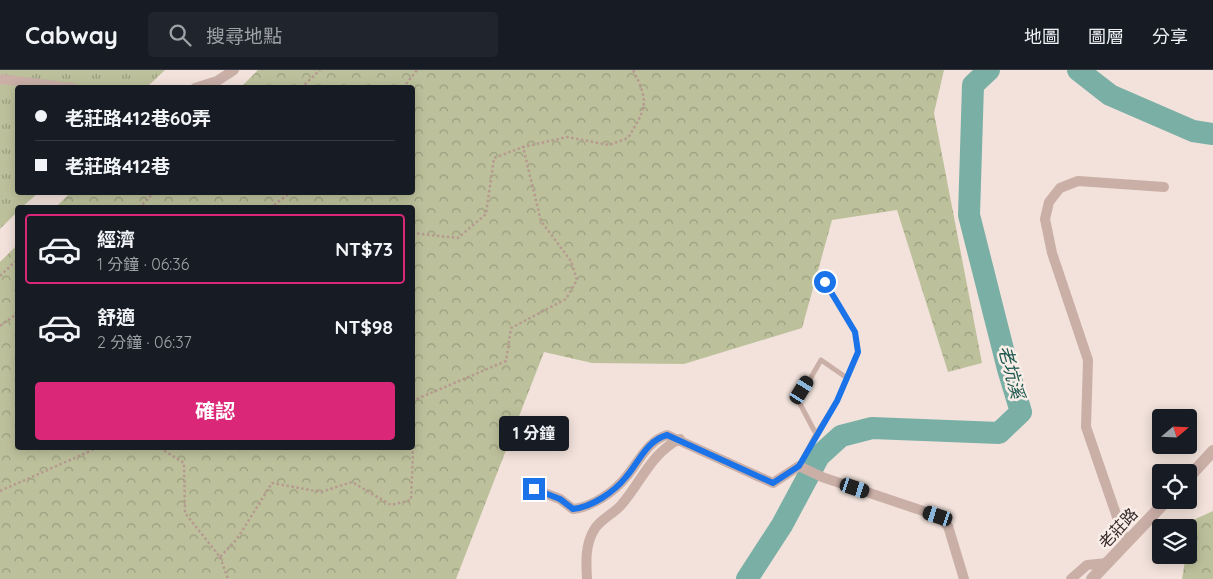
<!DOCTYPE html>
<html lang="zh-TW">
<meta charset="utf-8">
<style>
body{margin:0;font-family:Quicksand,"Noto Sans TC",sans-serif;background:#20242c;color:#f1f3f6;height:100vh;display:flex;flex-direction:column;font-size:19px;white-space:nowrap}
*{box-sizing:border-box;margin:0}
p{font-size:16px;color:#9ea1a6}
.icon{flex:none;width:28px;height:28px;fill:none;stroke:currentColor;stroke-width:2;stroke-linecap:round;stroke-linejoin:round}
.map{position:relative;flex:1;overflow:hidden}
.side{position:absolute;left:15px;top:135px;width:400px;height:245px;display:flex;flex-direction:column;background:#171b24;border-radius:5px;box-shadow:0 2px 12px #0003}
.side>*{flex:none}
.banner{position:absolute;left:15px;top:15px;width:400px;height:110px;border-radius:5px;box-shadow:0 2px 12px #0003;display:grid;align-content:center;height:110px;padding:0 20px;background:#171b24}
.needle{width:32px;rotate:71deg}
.buttons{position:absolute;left:1152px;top:339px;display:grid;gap:10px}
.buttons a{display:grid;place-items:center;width:45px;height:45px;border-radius:5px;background:#171b24;box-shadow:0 2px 12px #0003;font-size:25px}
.end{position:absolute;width:22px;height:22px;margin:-11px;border:6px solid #1a73e8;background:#fff;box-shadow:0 0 0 2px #fff}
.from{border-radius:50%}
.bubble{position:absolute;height:35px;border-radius:5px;background:#171b24;box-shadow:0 2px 12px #0003;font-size:16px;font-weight:700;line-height:35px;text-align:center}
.car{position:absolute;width:15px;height:30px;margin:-15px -8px;border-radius:6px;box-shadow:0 0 4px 1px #0007;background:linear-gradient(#222 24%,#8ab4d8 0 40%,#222 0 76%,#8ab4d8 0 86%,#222 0)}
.banner b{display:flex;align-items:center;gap:18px;height:48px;font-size:19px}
.banner b+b{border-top:1px solid #363941}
.banner i{width:12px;height:12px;background:#f1f3f6}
ul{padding:9px 0 0;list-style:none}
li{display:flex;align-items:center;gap:15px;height:70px;margin:0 10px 8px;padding:0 10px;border:2px solid transparent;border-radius:5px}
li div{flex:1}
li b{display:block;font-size:19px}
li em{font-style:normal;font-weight:700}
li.selected{border-color:#db2777}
li>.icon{width:45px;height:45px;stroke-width:1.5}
.action{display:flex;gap:10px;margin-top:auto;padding:10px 20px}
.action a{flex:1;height:58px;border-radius:5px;background:#db2777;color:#fff;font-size:20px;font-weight:700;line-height:58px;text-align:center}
header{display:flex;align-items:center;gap:30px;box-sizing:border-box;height:70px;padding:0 25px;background:#171b24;border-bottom:1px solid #363941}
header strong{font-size:24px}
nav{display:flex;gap:28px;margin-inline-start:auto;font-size:18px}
.search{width:350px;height:45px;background:#20242c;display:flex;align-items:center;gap:12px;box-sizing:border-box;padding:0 18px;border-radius:5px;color:#9ea1a6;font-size:19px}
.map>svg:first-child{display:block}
</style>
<header>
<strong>Cabway</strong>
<div class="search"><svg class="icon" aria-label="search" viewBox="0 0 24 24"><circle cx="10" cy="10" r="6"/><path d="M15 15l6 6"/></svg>搜尋地點</div>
<nav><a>地圖</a><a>圖層</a><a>分享</a></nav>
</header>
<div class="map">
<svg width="1213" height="509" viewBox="0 0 1213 509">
<defs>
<pattern id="grass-tufts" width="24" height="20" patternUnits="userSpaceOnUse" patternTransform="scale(1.25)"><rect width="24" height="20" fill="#bdc19b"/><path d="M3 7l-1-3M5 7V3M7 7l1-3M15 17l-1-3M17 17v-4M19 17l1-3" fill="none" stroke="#9a9d7e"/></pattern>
<pattern id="forest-crowns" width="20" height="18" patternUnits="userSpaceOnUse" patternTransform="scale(1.25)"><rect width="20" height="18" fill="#bdc19b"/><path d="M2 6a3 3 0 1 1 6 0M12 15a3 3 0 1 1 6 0" fill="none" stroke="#9a9d7e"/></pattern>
</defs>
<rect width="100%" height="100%" fill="#f2e2db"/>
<polygon fill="url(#grass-tufts)" points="0,0 165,0 147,17 18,18 18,122 38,123 22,137 18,138 17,142 0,159"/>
<g fill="url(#forest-crowns)">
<polygon points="258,0 944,0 934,43 982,293 948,302 897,140 832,150 802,258 684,294 592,293 544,282 456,509 0,509 0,192 17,175 18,378 412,378 412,138 56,137 71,122 412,122 412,18 241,17"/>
<polygon points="1213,441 1213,509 1182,509 1186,485 1189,485 1191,451"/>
</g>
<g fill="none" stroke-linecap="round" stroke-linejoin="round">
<g stroke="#7aafa6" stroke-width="22">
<polyline points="1078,0 1110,25 1193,61 1213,64"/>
<polyline points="747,509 782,455 819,386 841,366 872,358 999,363 1021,342 1008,299 969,145 973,15 989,0"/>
</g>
<g stroke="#b69991" stroke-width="2.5" stroke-dasharray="2.5 2.5" stroke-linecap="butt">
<polyline points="301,18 320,0"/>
<polyline points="403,18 417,0"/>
<polyline points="139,138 154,122"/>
<polyline points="270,138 291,122"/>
<polyline points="412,163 458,168 486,144 494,88 523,77"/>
<polyline points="0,206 18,189"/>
<polyline points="0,256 18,243"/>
<path d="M412,331L506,291L511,258L566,229L577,210L571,191L541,151L523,77L567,67L609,75L628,68C646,38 650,33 633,0"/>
<polyline points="160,378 184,393 185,443 220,487 237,469 272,413 321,422 352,412 391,435 411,430 413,383 409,378"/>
<polyline points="0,421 97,378"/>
<polyline points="220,487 228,509"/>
</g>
<g stroke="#caafa7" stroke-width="5">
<polyline points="816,364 837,331 847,308"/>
<polyline points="799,396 816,364 798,330 821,290 847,308 858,282 855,262 825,212"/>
</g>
<g stroke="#caafa7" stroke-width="10">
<polyline points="0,9 73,18"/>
<polyline points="195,18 217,11 234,0"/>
<path d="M534,419L560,429L573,439C592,437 614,422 626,407C639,392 647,371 667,365L773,413L799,396L822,407L938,446L948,456L964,509"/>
<polyline points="1126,473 1086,357 1088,290 1052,183 1045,149 1049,132 1060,118 1078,111 1164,117"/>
<path d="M587,509C586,492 585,475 594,460C600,449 614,444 622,434C641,412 652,382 680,369"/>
<polyline points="1071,509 1087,495 1107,493"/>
</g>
<g stroke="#caafa7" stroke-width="12">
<polyline points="1189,407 1213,381"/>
<polyline points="1092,509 1167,430"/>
</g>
</g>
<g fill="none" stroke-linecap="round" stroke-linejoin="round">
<path stroke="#1a73e8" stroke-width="6" d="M534,419L560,429L573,439C592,437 614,422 626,407C639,392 646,371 667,365L773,413L799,396L837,331L858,282L855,262L825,212"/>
</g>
<g text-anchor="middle" stroke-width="5" stroke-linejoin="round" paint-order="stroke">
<g font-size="16" fill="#362928" stroke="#f9ede8">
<text transform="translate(1118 458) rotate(-47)" y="6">老莊路</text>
</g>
<g font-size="18" font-style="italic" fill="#1d584f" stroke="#f9ede8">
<text transform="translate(1011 302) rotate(75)" y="6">老坑溪</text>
</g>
</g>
</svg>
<div class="buttons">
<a><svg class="needle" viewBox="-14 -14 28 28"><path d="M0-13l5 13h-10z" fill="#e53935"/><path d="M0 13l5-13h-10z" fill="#9ea1a6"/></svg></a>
<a><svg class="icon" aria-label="locate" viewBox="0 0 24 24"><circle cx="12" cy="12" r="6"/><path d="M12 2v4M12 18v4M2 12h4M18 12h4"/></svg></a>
<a><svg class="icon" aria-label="layers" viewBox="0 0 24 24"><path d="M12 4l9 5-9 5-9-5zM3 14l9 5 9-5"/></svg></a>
</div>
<i class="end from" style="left:825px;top:212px"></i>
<i class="end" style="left:534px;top:419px"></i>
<div class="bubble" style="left:499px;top:346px;width:70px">1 分鐘</div>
<i class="car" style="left:802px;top:320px;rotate:32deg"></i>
<i class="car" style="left:855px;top:418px;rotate:108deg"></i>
<i class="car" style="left:938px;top:446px;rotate:288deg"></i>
<div class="banner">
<b><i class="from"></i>老莊路412巷60弄</b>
<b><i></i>老莊路412巷</b>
</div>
<section class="side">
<ul>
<li class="selected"><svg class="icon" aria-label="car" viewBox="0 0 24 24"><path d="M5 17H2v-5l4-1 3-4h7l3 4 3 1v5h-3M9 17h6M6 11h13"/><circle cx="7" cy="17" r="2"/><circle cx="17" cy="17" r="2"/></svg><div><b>經濟</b><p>1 分鐘 · 06:36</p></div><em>NT$73</em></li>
<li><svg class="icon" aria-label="car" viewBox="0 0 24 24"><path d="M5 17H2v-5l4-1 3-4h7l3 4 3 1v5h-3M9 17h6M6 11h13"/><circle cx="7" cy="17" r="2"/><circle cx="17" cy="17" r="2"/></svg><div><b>舒適</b><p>2 分鐘 · 06:37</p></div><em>NT$98</em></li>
</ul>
<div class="action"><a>確認</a></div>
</section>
</div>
